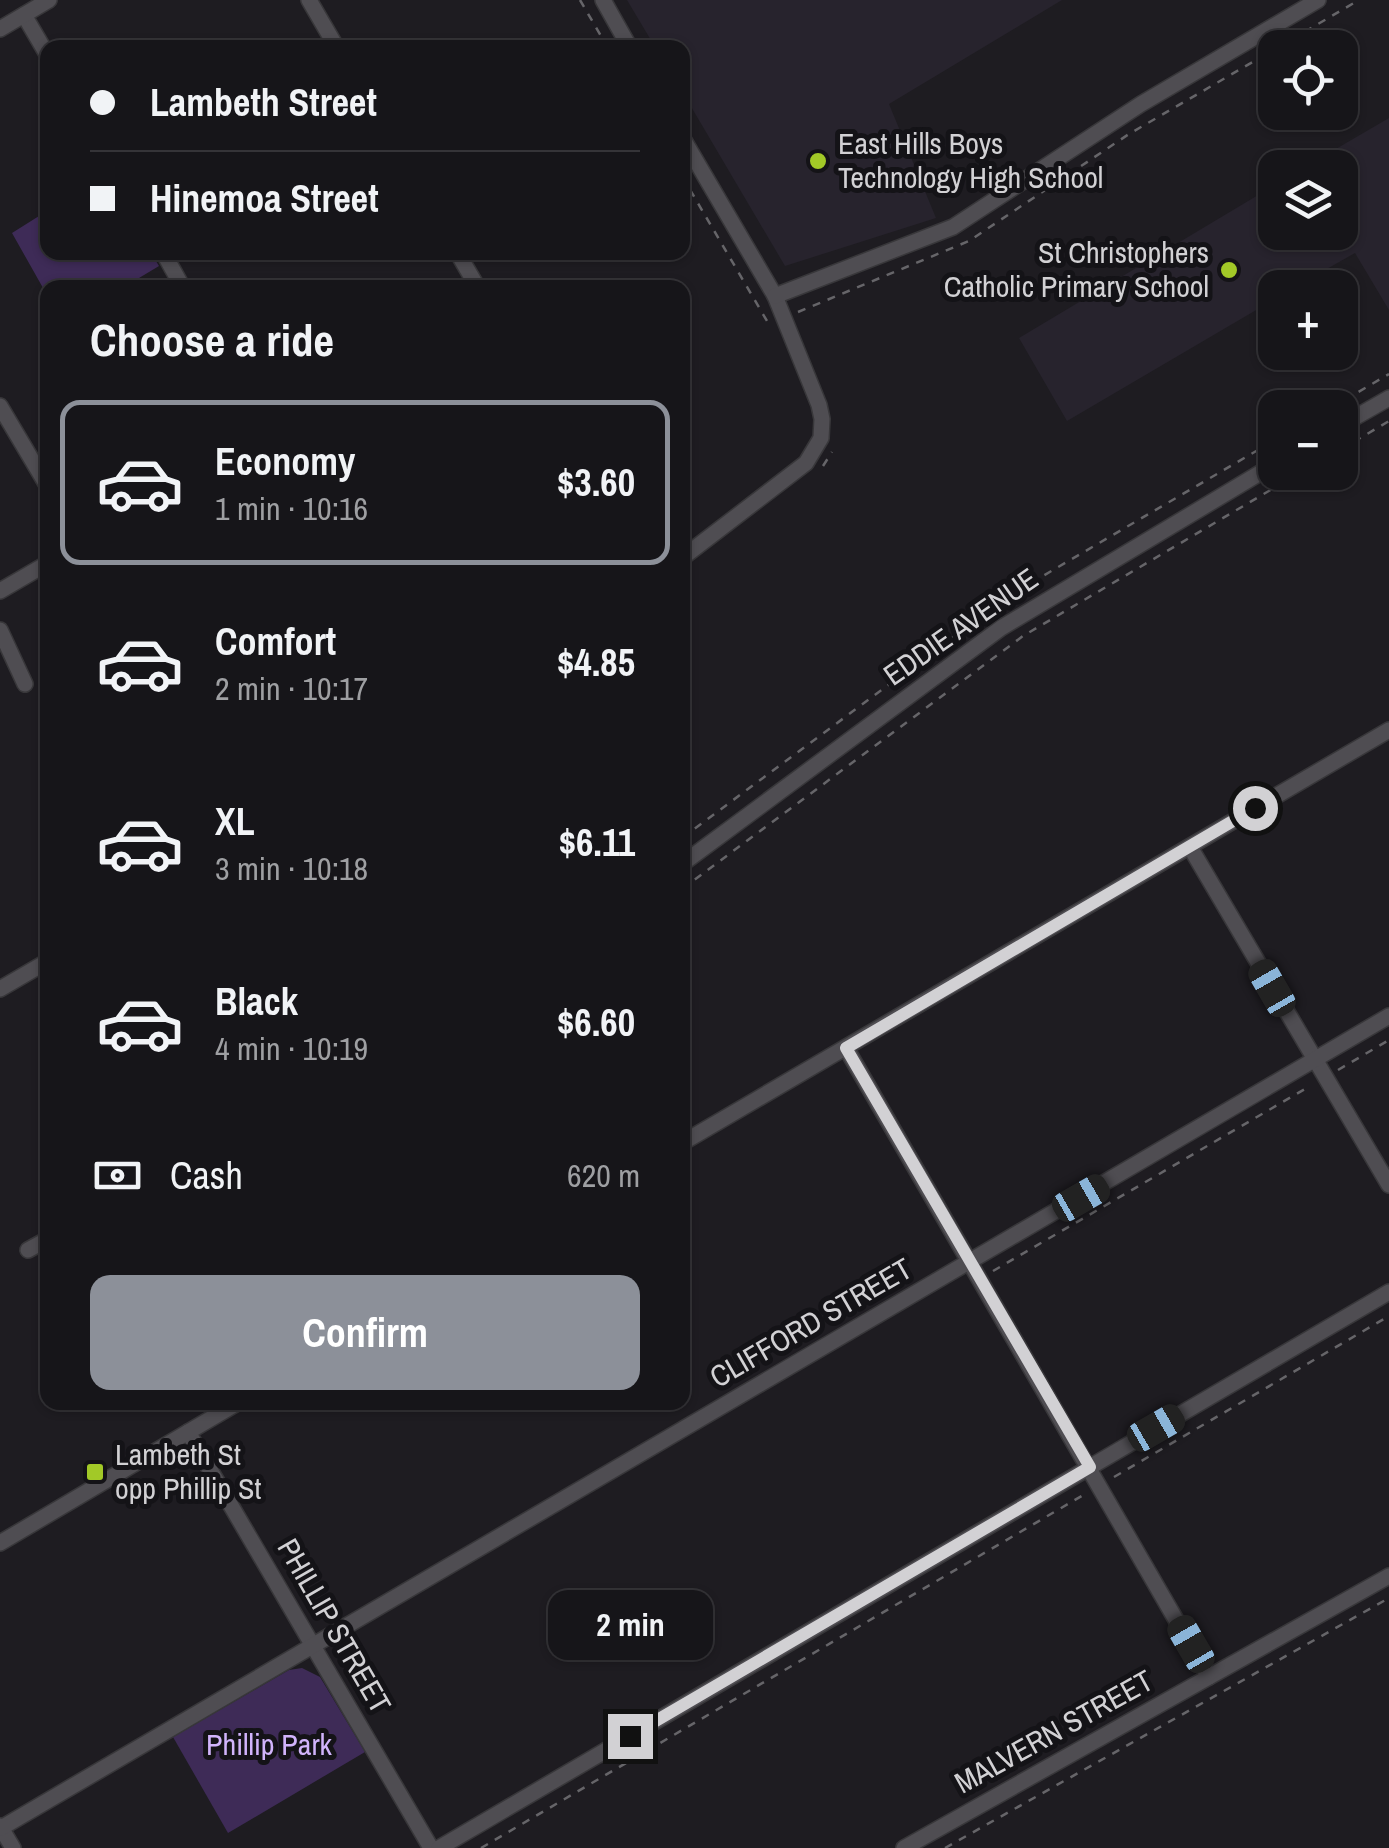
<!DOCTYPE html>
<meta charset="utf-8">
<style>
body{margin:0;font-family:"Archivo Narrow",sans-serif;background:#1f1e22;color:#f1f3f6;height:100vh;display:flex;flex-direction:column;font-size:38px;white-space:nowrap}
*{box-sizing:border-box;margin:0}
p{font-size:32px;color:#9e9fa2}
.icon{flex:none;width:55px;height:55px;fill:none;stroke:currentColor;stroke-width:2;stroke-linecap:round;stroke-linejoin:round}
.map{position:relative;flex:1;overflow:hidden}
.panel{position:absolute;left:40px;top:280px;width:650px;height:1130px;display:flex;flex-direction:column;background:#161519;border-radius:20px;box-shadow:0 2px 8px #0004,0 0 0 2px #353438}
.panel>*{flex:none}
.hud{position:absolute;left:40px;top:40px;width:650px;height:220px;border-radius:20px;box-shadow:0 2px 8px #0004,0 0 0 2px #353438;display:grid;align-content:center;height:220px;padding:0 50px;background:#161519}
.buttons{position:absolute;left:1258px;top:30px;display:grid;gap:20px}
.buttons a{display:grid;place-items:center;width:100px;height:100px;border-radius:20px;background:#161519;box-shadow:0 2px 8px #0004,0 0 0 2px #353438;font-size:50px}
.end{position:absolute;width:45px;height:45px;margin:-22px;border:12px solid #d2d1d4;background:#111;box-shadow:0 0 0 5px #111}
.from{border-radius:50%}
.bubble{position:absolute;height:70px;border-radius:20px;background:#161519;box-shadow:0 2px 8px #0004,0 0 0 2px #353438;font-size:32px;font-weight:700;line-height:70px;text-align:center}
.car{position:absolute;width:30px;height:60px;margin:-30px -15px;border-radius:12px;box-shadow:0 0 8px 2px #0007;background:linear-gradient(#222 24%,#8ab4d8 0 40%,#222 0 76%,#8ab4d8 0 86%,#222 0)}
.hud b{display:flex;align-items:center;gap:35px;height:95px;font-size:38px}
.hud b+b{border-top:2px solid #353438}
.hud i{width:25px;height:25px;background:#f1f3f6}
ul{padding:0;list-style:none}
li{display:flex;align-items:center;gap:30px;height:165px;margin:0 20px 15px;padding:0 30px;border:5px solid transparent;border-radius:20px}
li div{flex:1}
li b{display:block;font-size:38px}
li em{font-style:normal;font-weight:700}
li.active{border-color:#8c9099}
li>.icon{width:90px;height:90px;stroke-width:1.5}
h2{padding:0 50px;font-size:45px;line-height:120px}
.pay{display:flex;align-items:center;gap:25px;height:110px;padding:0 50px;font-size:38px}
.pay p{margin-inline-start:auto}
.primary-button{display:flex;gap:20px;margin-top:auto;padding:20px 50px}
.primary-button a{flex:1;height:115px;border-radius:20px;background:#8c9099;color:#fff;font-size:40px;font-weight:700;line-height:115px;text-align:center}
.map>svg:first-child{display:block}
</style>
<div class="map">
<svg width="1389" height="1848" viewBox="0 0 1389 1848">
<rect width="100%" height="100%" fill="#1e1c21"/>
<g fill="#27232d">
<polygon points="627,0 1062,0 889,104 936,218 785,266 683,93 682,48 655,47"/>
<polygon points="1389,118 1389,310 1355,253 1295,287 1275,288 1275,299 1067,421 1019,338 1275,185 1275,232 1340,232 1340,168 1305,167"/>
</g>
<g fill="#3e2b57">
<polygon points="47,211 48,252 151,253 159,266 124,287 48,288 47,295 12,233"/>
<polygon points="302,1668 320,1677 365,1752 228,1833 173,1737 289,1670"/>
</g>
<g fill="none" stroke-linecap="round" stroke-linejoin="round">
<g stroke="#38373a" stroke-width="18">
<g id="street">
<polyline points="309,0 337,48"/>
<polyline points="603,0 630,48"/>
<polyline points="24,15 48,56"/>
<polyline points="0,29 49,0"/>
<polyline points="682,137 775,296 819,405 822,419 821,438 806,463 682,558"/>
<polyline points="163,252 183,288"/>
<polyline points="457,252 478,288"/>
<polyline points="775,296 953,227 1141,104 1318,0"/>
<polyline points="0,406 48,487"/>
<polyline points="1340,426 1389,398"/>
<polyline points="0,591 48,563"/>
<polyline points="0,630 25,684"/>
<polyline points="1190,847 1389,1185"/>
<polyline points="682,864 1001,628 1275,464"/>
<polyline points="0,989 48,961"/>
<polyline points="846,1048 1209,1677"/>
<polyline points="682,1143 1389,730"/>
<polyline points="28,1250 48,1239"/>
<polyline points="188,1432 431,1848"/>
<polyline points="0,1543 239,1402"/>
<polyline points="0,1826 13,1848"/>
<polyline points="1,1828 1389,1016"/>
<polyline points="439,1848 1389,1292"/>
<polyline points="904,1848 1389,1576"/>
</g>
</g>
<g stroke="#666569" stroke-width="2.5" stroke-dasharray="8 8" stroke-linecap="butt">
<polyline points="580,0 608,48"/>
<polyline points="1277,48 1359,0"/>
<polyline points="682,176 767,321"/>
<polyline points="798,312 969,241 1129,134 1275,49"/>
<polyline points="1331,408 1389,374"/>
<polyline points="1340,450 1389,421"/>
<polyline points="823,466 832,452"/>
<polyline points="682,838 1007,597 1275,440"/>
<polyline points="682,889 1023,636 1301,472"/>
<polyline points="1338,1070 1389,1040"/>
<polyline points="993,1271 1310,1086"/>
<polyline points="1114,1477 1389,1316"/>
<polyline points="481,1848 1085,1494"/>
<polyline points="945,1848 1389,1598"/>
</g>
<use href="#street" stroke="#4f4d52" stroke-width="15"/>
</g>
<g fill="none" stroke-linecap="round" stroke-linejoin="round">
<polyline stroke="#d2d1d4" stroke-width="12" points="630,1736 1090,1467 846,1048 1255,808"/>
</g>
<g fill="#a2c927" stroke="#141317" stroke-width="4">
<circle cx="818" cy="161" r="10"/>
<circle cx="1229" cy="270" r="10"/>
<rect x="85" y="1462" width="20" height="20" rx="5"/>
</g>
<g text-anchor="middle" stroke-width="10" stroke-linejoin="round" paint-order="stroke">
<g font-size="30" fill="#d2d1d4" stroke="#141317" text-anchor="start">
<text x="838" y="154">East Hills Boys<tspan x="838" dy="34">Technology High School</tspan></text>
<text x="1209" y="263" text-anchor="end">St Christophers<tspan x="1209" dy="34">Catholic Primary School</tspan></text>
<text x="115" y="1465">Lambeth St<tspan x="115" dy="34">opp Phillip St</tspan></text>
</g>
<g font-size="30" fill="#d2d1d4" stroke="#141317">
<text transform="translate(961 627) rotate(-35)" y="10">EDDIE AVENUE</text>
<text transform="translate(811 1323) rotate(-30)" y="10">CLIFFORD STREET</text>
<text transform="translate(334 1626) rotate(60)" y="10">PHILLIP STREET</text>
<text transform="translate(1054 1732) rotate(-29)" y="10">MALVERN STREET</text>
</g>
<g font-size="30" fill="#d1b4fb" stroke="#141317">
<text x="269" y="1755">Phillip Park</text>
</g>
</g>
</svg>
<div class="buttons">
<a><svg class="icon" aria-label="locate" viewBox="0 0 24 24"><circle cx="12" cy="12" r="6"/><path d="M12 2v4M12 18v4M2 12h4M18 12h4"/></svg></a>
<a><svg class="icon" aria-label="layers" viewBox="0 0 24 24"><path d="M12 4l9 5-9 5-9-5zM3 14l9 5 9-5"/></svg></a>
<a>+</a>
<a>−</a>
</div>
<i class="end from" style="left:1255px;top:808px"></i>
<i class="end" style="left:630px;top:1736px"></i>
<div class="bubble" style="left:548px;top:1590px;width:165px">2 min</div>
<i class="car" style="left:1272px;top:988px;rotate:330deg"></i>
<i class="car" style="left:1081px;top:1198px;rotate:60deg"></i>
<i class="car" style="left:1156px;top:1428px;rotate:60deg"></i>
<i class="car" style="left:1191px;top:1644px;rotate:330deg"></i>
<div class="hud">
<b><i class="from"></i>Lambeth Street</b>
<b><i></i>Hinemoa Street</b>
</div>
<section class="panel">
<h2>Choose a ride</h2>
<ul>
<li class="active"><svg class="icon" aria-label="car" viewBox="0 0 24 24"><path d="M5 17H2v-5l4-1 3-4h7l3 4 3 1v5h-3M9 17h6M6 11h13"/><circle cx="7" cy="17" r="2"/><circle cx="17" cy="17" r="2"/></svg><div><b>Economy</b><p>1 min · 10:16</p></div><em>$3.60</em></li>
<li><svg class="icon" aria-label="car" viewBox="0 0 24 24"><path d="M5 17H2v-5l4-1 3-4h7l3 4 3 1v5h-3M9 17h6M6 11h13"/><circle cx="7" cy="17" r="2"/><circle cx="17" cy="17" r="2"/></svg><div><b>Comfort</b><p>2 min · 10:17</p></div><em>$4.85</em></li>
<li><svg class="icon" aria-label="car" viewBox="0 0 24 24"><path d="M5 17H2v-5l4-1 3-4h7l3 4 3 1v5h-3M9 17h6M6 11h13"/><circle cx="7" cy="17" r="2"/><circle cx="17" cy="17" r="2"/></svg><div><b>XL</b><p>3 min · 10:18</p></div><em>$6.11</em></li>
<li><svg class="icon" aria-label="car" viewBox="0 0 24 24"><path d="M5 17H2v-5l4-1 3-4h7l3 4 3 1v5h-3M9 17h6M6 11h13"/><circle cx="7" cy="17" r="2"/><circle cx="17" cy="17" r="2"/></svg><div><b>Black</b><p>4 min · 10:19</p></div><em>$6.60</em></li>
</ul>
<div class="pay"><svg class="icon" aria-label="cash" viewBox="0 0 24 24"><path d="M3 7h18v10H3z"/><circle cx="12" cy="12" r="2"/></svg>Cash<p>620 m</p></div>
<div class="primary-button"><a>Confirm</a></div>
</section>
</div>
